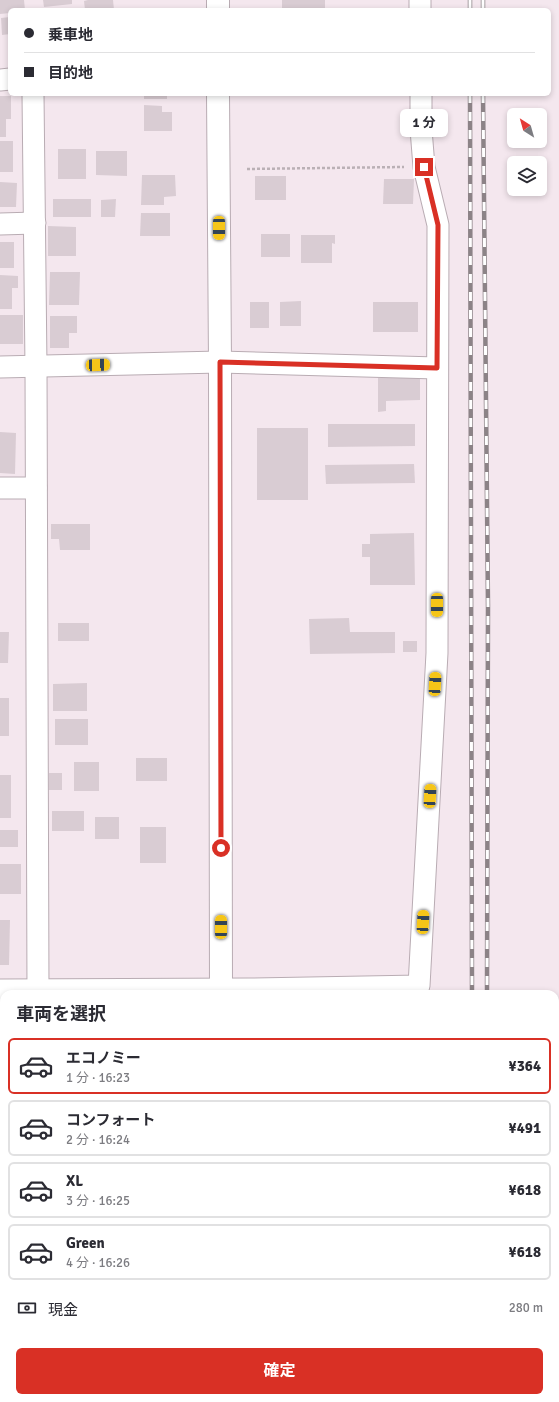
<!DOCTYPE html>
<html lang="ja">
<meta charset="utf-8">
<style>
body{margin:0;font-family:Signika,"Noto Sans JP",sans-serif;background:#f2f2f3;color:#2b2b33;height:100vh;display:flex;flex-direction:column;font-size:15px;white-space:nowrap}
*{box-sizing:border-box;margin:0}
p{font-size:13px;color:#7c7c81}
.icon{flex:none;width:22px;height:22px;fill:none;stroke:currentColor;stroke-width:2;stroke-linecap:round;stroke-linejoin:round}
.map{position:relative;flex:1;overflow:hidden}
.drawer{position:absolute;left:0px;top:990px;width:559px;height:412px;display:flex;flex-direction:column;background:#fff;border-radius:12px 12px 0 0;box-shadow:0 2px 6px #0003}
.drawer>*{flex:none}
.hud{position:absolute;left:8px;top:8px;width:543px;height:88px;border-radius:6px;box-shadow:0 2px 6px #0003;display:grid;align-content:center;height:88px;padding:0 16px;background:#fff}
.needle{width:26px;rotate:323deg}
.controls{position:absolute;left:507px;top:108px;display:grid;gap:8px}
.controls a{display:grid;place-items:center;width:40px;height:40px;border-radius:6px;background:#fff;box-shadow:0 2px 6px #0003;font-size:20px}
.end{position:absolute;width:18px;height:18px;margin:-9px;border:5px solid #d93025;background:#fff;box-shadow:0 0 0 2px #fff}
.from{border-radius:50%}
.bubble{position:absolute;height:28px;border-radius:6px;background:#fff;box-shadow:0 2px 6px #0003;font-size:13px;font-weight:700;line-height:28px;text-align:center}
.car{position:absolute;width:12px;height:24px;margin:-12px -6px;border-radius:5px;box-shadow:0 0 3px 1px #0007;background:linear-gradient(#f5c518 24%,#345 0 40%,#f5c518 0 76%,#345 0 86%,#f5c518 0)}
.hud b{display:flex;align-items:center;gap:14px;height:38px;font-size:15px}
.hud b+b{border-top:1px solid #e1e1e2}
.hud i{width:10px;height:10px;background:#2b2b33}
ul{padding:0;list-style:none}
li{display:flex;align-items:center;gap:12px;height:56px;margin:0 8px 6px;padding:0 8px;border:2px solid #e1e1e2;border-radius:6px}
li div{flex:1}
li b{display:block;font-size:15px}
li em{font-style:normal;font-weight:700}
li.on{border-color:#d93025}
li>.icon{width:36px;height:36px;stroke-width:1.5}
h2{padding:0 16px;font-size:18px;line-height:48px}
.pay{display:flex;align-items:center;gap:10px;height:44px;padding:0 16px;font-size:15px}
.pay p{margin-inline-start:auto}
.primary-button{display:flex;gap:8px;margin-top:auto;padding:8px 16px}
.primary-button a{flex:1;height:46px;border-radius:6px;background:#d93025;color:#fff;font-size:16px;font-weight:700;line-height:46px;text-align:center}
.map>svg:first-child{display:block}
</style>
<div class="map">
<svg width="559" height="1402" viewBox="0 0 559 1402">
<rect width="100%" height="100%" fill="#f4e7ee"/>
<g fill="#d9ccd3">
<polygon points="0,0 24,0 25,10 10,10 10,13 0,14"/>
<polygon points="43,0 72,0 72,4 44,7"/>
<polygon points="88,0 113,0 114,10 85,10 84,1"/>
<rect x="282" y="0" width="43" height="10"/>
<polygon points="10,17 10,34 2,35 1,18"/>
<rect x="144" y="94" width="23" height="5"/>
<polygon points="0,96 11,96 11,119 6,119 6,137 0,137"/>
<polygon points="144,105 162,106 162,112 172,112 172,131 144,131"/>
<rect x="0" y="141" width="13" height="31"/>
<rect x="58" y="149" width="28" height="30"/>
<polygon points="96,151 127,151 127,176 96,175"/>
<polygon points="142,175 175,175 176,196 164,197 164,205 141,205"/>
<rect x="255" y="176" width="31" height="24"/>
<polygon points="384,179 414,179 413,204 383,204"/>
<polygon points="0,182 17,183 16,207 0,207"/>
<rect x="53" y="199" width="38" height="18"/>
<polygon points="116,199 115,217 101,217 101,200"/>
<polygon points="141,213 170,213 170,236 140,236"/>
<polygon points="48,226 76,227 76,256 48,256"/>
<rect x="261" y="234" width="29" height="23"/>
<polygon points="301,235 335,235 335,244 332,243 332,263 301,263"/>
<rect x="0" y="242" width="14" height="26"/>
<polygon points="50,272 80,272 79,305 49,305"/>
<polygon points="0,275 18,276 18,288 12,288 12,309 0,309"/>
<polygon points="301,301 301,326 280,326 280,302"/>
<rect x="250" y="302" width="19" height="26"/>
<rect x="373" y="302" width="45" height="30"/>
<rect x="0" y="315" width="23" height="29"/>
<polygon points="50,316 77,316 77,333 69,333 69,348 50,348"/>
<polygon points="378,378 420,378 420,400 386,401 386,411 378,412"/>
<polygon points="328,424 415,424 415,446 328,447"/>
<rect x="257" y="428" width="51" height="72"/>
<polygon points="0,432 16,433 15,474 0,473"/>
<polygon points="414,464 415,483 326,484 325,465"/>
<polygon points="51,524 90,524 90,550 60,550 59,539 51,539"/>
<polygon points="414,533 415,585 370,585 370,557 362,557 362,544 370,544 370,534"/>
<polygon points="349,618 350,632 395,632 395,653 310,654 309,619"/>
<rect x="58" y="623" width="31" height="18"/>
<polygon points="0,632 9,632 8,663 0,663"/>
<rect x="403" y="641" width="14" height="11"/>
<polygon points="87,683 87,711 53,711 53,684"/>
<rect x="0" y="698" width="9" height="38"/>
<rect x="55" y="719" width="33" height="26"/>
<rect x="136" y="758" width="31" height="23"/>
<rect x="74" y="762" width="25" height="29"/>
<rect x="49" y="773" width="13" height="17"/>
<rect x="0" y="775" width="11" height="43"/>
<rect x="52" y="811" width="32" height="20"/>
<rect x="95" y="817" width="24" height="22"/>
<rect x="140" y="827" width="26" height="36"/>
<rect x="0" y="830" width="18" height="17"/>
<rect x="0" y="864" width="21" height="30"/>
<polygon points="0,920 10,920 9,965 0,965"/>
<rect x="0" y="1046" width="4" height="33"/>
<rect x="0" y="1115" width="4" height="38"/>
<rect x="0" y="1242" width="4" height="84"/>
<polygon points="269,1398 364,1398 364,1402 344,1402 344,1401 339,1402 277,1402"/>
<polygon points="389,1398 404,1398 408,1402 385,1402"/>
<rect x="419" y="1398" width="118" height="4"/>
</g>
<g fill="none" stroke-linecap="round" stroke-linejoin="round">
<g stroke="#b9acb3" stroke-width="23">
<g id="minor">
<polyline points="420,0 420,10"/>
<polyline points="0,80 10,79"/>
<polyline points="33,94 36,367 38,994"/>
<polyline points="0,224 35,223"/>
<polyline points="0,367 220,362 437,368"/>
<polyline points="0,488 36,488"/>
<polyline points="0,990 249,989 419,986 437,653 438,225 424,167 421,129 421,94"/>
<polyline points="0,1100 4,1100"/>
<polyline points="0,1210 4,1210"/>
</g>
</g>
<g stroke="#b9acb3" stroke-width="24">
<g id="tertiary">
<polyline points="218,0 218,10"/>
<polyline points="218,94 220,362 221,994"/>
<polyline points="217,1402 217,1398"/>
</g>
</g>
<polyline stroke="#bab0b5" stroke-width="2.5" stroke-dasharray="3 2" stroke-linecap="butt" points="247,169 404,167"/>
<use href="#minor" stroke="#fff" stroke-width="21"/>
<use href="#tertiary" stroke="#fff" stroke-width="22"/>
<g stroke="#8c8387" stroke-width="4.5">
<g id="rail">
<polyline points="470,0 470,10"/>
<polyline points="483,0 483,10"/>
<polyline points="470,94 472,994"/>
<polyline points="483,94 488,606 487,994"/>
<polyline points="474,1398 474,1402"/>
<polyline points="487,1402 487,1398"/>
</g>
</g>
<use href="#rail" stroke="#fff" stroke-width="3" stroke-dasharray="9" stroke-linecap="butt"/>
</g>
<g fill="none" stroke-linecap="round" stroke-linejoin="round">
<polyline stroke="#d93025" stroke-width="5" points="221,848 220,362 437,368 438,225 424,167"/>
</g>
</svg>
<div class="controls">
<a><svg class="needle" viewBox="-14 -14 28 28"><path d="M0-13l5 13h-10z" fill="#e53935"/><path d="M0 13l5-13h-10z" fill="#7c7c81"/></svg></a>
<a><svg class="icon" aria-label="layers" viewBox="0 0 24 24"><path d="M12 4l9 5-9 5-9-5zM3 14l9 5 9-5"/></svg></a>
</div>
<i class="end from" style="left:221px;top:848px"></i>
<i class="end" style="left:424px;top:167px"></i>
<div class="bubble" style="left:400px;top:109px;width:48px">1 分</div>
<i class="car" style="left:219px;top:228px;rotate:180deg"></i>
<i class="car" style="left:98px;top:365px;rotate:88deg"></i>
<i class="car" style="left:437px;top:605px;rotate:180deg"></i>
<i class="car" style="left:435px;top:684px;rotate:3deg"></i>
<i class="car" style="left:430px;top:796px;rotate:3deg"></i>
<i class="car" style="left:423px;top:922px;rotate:3deg"></i>
<i class="car" style="left:221px;top:927px;rotate:0deg"></i>
<div class="hud">
<b><i class="from"></i>乗車地</b>
<b><i></i>目的地</b>
</div>
<section class="drawer">
<h2>車両を選択</h2>
<ul>
<li class="on"><svg class="icon" aria-label="car" viewBox="0 0 24 24"><path d="M5 17H2v-5l4-1 3-4h7l3 4 3 1v5h-3M9 17h6M6 11h13"/><circle cx="7" cy="17" r="2"/><circle cx="17" cy="17" r="2"/></svg><div><b>エコノミー</b><p>1 分 · 16:23</p></div><em>¥364</em></li>
<li><svg class="icon" aria-label="car" viewBox="0 0 24 24"><path d="M5 17H2v-5l4-1 3-4h7l3 4 3 1v5h-3M9 17h6M6 11h13"/><circle cx="7" cy="17" r="2"/><circle cx="17" cy="17" r="2"/></svg><div><b>コンフォート</b><p>2 分 · 16:24</p></div><em>¥491</em></li>
<li><svg class="icon" aria-label="car" viewBox="0 0 24 24"><path d="M5 17H2v-5l4-1 3-4h7l3 4 3 1v5h-3M9 17h6M6 11h13"/><circle cx="7" cy="17" r="2"/><circle cx="17" cy="17" r="2"/></svg><div><b>XL</b><p>3 分 · 16:25</p></div><em>¥618</em></li>
<li><svg class="icon" aria-label="car" viewBox="0 0 24 24"><path d="M5 17H2v-5l4-1 3-4h7l3 4 3 1v5h-3M9 17h6M6 11h13"/><circle cx="7" cy="17" r="2"/><circle cx="17" cy="17" r="2"/></svg><div><b>Green</b><p>4 分 · 16:26</p></div><em>¥618</em></li>
</ul>
<div class="pay"><svg class="icon" aria-label="cash" viewBox="0 0 24 24"><path d="M3 7h18v10H3z"/><circle cx="12" cy="12" r="2"/></svg>現金<p>280 m</p></div>
<div class="primary-button"><a>確定</a></div>
</section>
</div>
